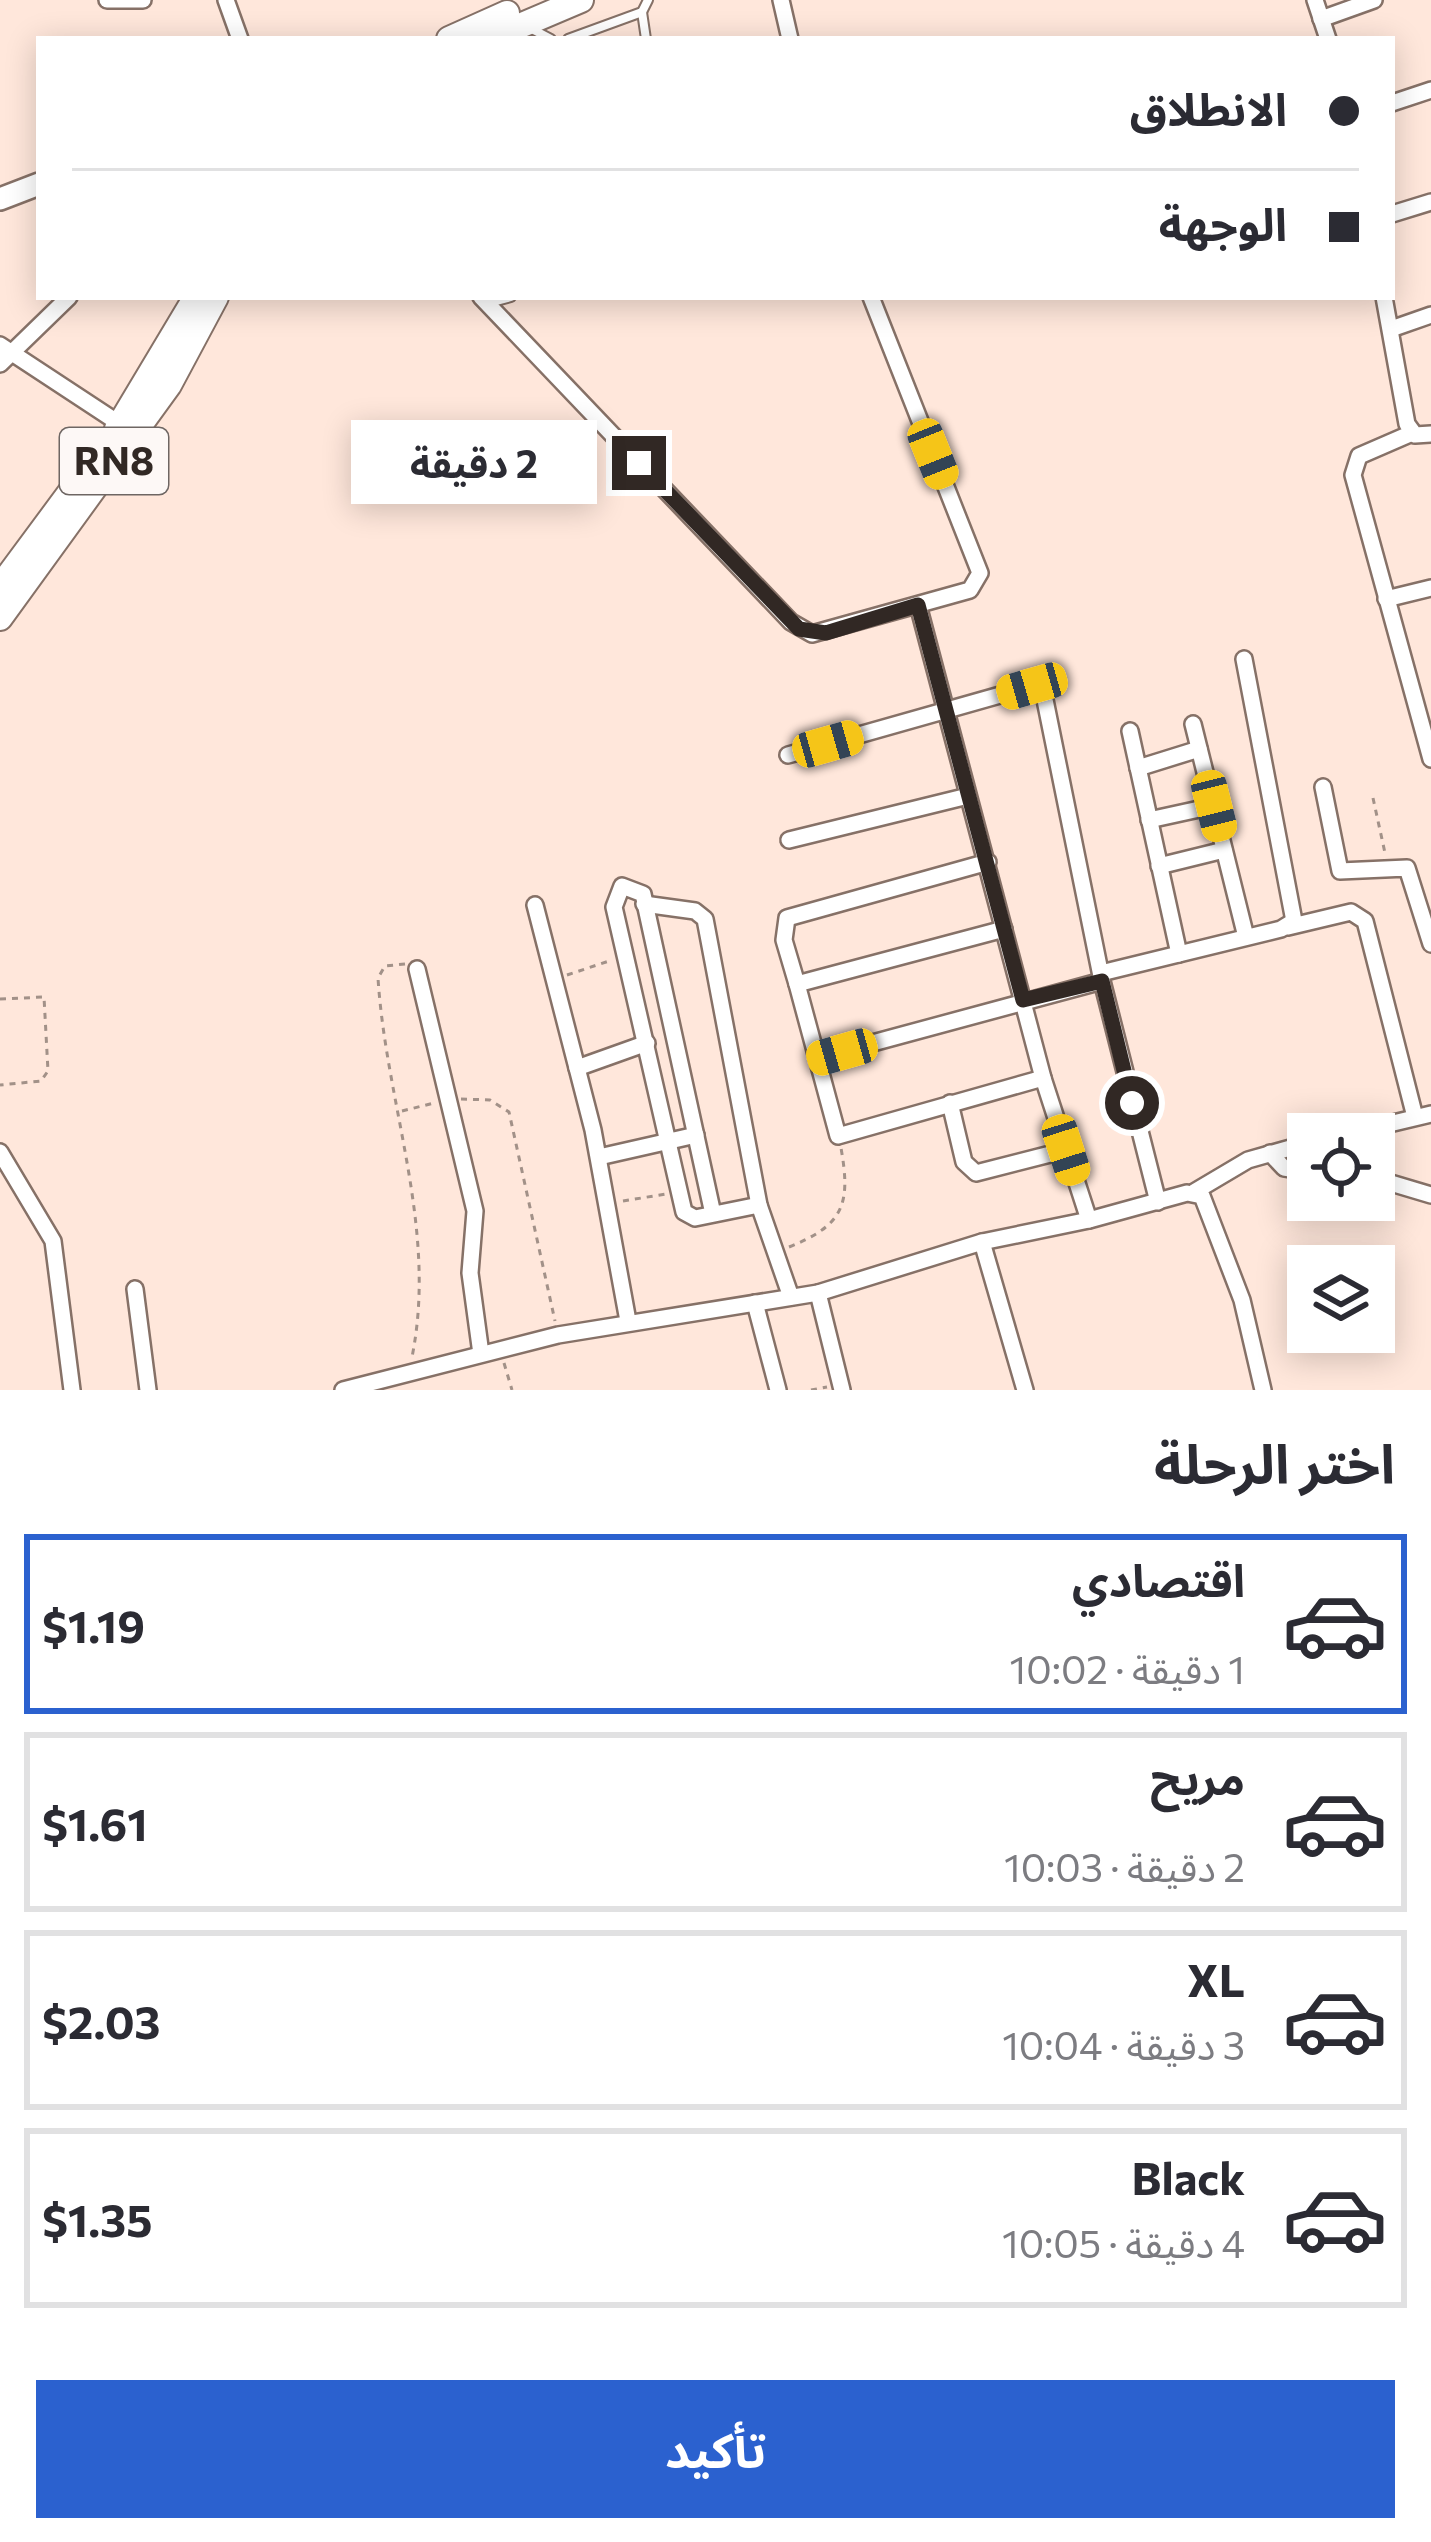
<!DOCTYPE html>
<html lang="ar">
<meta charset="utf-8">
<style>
body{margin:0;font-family:Commissioner,"Noto Sans Arabic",sans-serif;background:#f2f2f3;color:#2b2b33;direction:rtl;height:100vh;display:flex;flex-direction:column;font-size:45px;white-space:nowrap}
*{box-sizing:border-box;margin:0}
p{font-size:39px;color:#7c7c81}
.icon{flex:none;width:66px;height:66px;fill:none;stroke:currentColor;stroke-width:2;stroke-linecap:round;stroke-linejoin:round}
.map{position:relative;height:1390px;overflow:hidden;direction:ltr}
.panel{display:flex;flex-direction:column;background:#fff;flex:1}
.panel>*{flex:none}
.top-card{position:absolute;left:36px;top:36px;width:1359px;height:264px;border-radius:0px;box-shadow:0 6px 30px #0003;direction:rtl;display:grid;align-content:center;height:264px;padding:0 36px;background:#fff}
.controls{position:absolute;left:1287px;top:1113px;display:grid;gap:24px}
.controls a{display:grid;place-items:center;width:108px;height:108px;border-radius:0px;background:#fff;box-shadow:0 6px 30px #0003;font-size:60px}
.end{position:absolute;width:54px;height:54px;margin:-27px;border:15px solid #312824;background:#fff;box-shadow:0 0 0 6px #fff}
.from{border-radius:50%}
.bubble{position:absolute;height:84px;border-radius:0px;background:#fff;box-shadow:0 6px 30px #0003;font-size:39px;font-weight:700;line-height:84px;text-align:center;direction:rtl}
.car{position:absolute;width:36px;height:72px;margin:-36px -18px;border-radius:15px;box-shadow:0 0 9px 3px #0007;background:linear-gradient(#f5c518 24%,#345 0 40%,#f5c518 0 76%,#345 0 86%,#f5c518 0)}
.top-card b{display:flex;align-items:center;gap:42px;height:114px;font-size:45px}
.top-card b+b{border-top:3px solid #e1e1e2}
.top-card i{width:30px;height:30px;background:#2b2b33}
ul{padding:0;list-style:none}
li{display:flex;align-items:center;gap:36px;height:180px;margin:0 24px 18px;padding:0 12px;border:6px solid #e1e1e2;border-radius:0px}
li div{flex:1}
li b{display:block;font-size:45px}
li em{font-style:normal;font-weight:700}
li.selected{border-color:#2b61cf}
li>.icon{width:108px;height:108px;stroke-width:1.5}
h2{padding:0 36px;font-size:54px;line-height:144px}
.primary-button{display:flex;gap:24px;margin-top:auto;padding:24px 36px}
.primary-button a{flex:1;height:138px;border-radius:0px;background:#2b61cf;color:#fff;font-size:48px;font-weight:700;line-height:138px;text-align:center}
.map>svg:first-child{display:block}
</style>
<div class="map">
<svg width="1431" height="1390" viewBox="0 0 1431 1390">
<rect width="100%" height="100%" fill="#ffe7db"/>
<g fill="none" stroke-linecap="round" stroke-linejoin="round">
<g stroke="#867167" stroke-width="12">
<g id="service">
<polyline points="642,12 646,39"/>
<polyline points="528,27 551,39"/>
<polyline points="568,39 642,12 648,0"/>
<polyline points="489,303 511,297"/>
</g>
</g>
<g stroke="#867167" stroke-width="20">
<g id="minor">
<polyline points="107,0 143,0"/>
<polyline points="226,0 240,39"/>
<polyline points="781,0 790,39"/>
<polyline points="1315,0 1328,39"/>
<polyline points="1321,19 1374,0"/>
<polyline points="1392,103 1431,90"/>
<polyline points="1392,214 1431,202"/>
<polyline points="481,297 791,622 812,634 970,590 980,573 871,297"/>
<polyline points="1384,297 1407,424 1415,435 1431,434"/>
<polyline points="1391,329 1431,315"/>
<polyline points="0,345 120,424"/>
<polyline points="0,364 69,297"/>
<polyline points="1412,433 1359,456 1353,475 1431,759"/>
<polyline points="1386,599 1431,588"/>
<polyline points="1193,724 1246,937"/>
<polyline points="1130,731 1179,954"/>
<polyline points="788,755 1032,686 1043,690 1102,981 1158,1202"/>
<polyline points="1138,768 1199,749"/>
<polyline points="1323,787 1340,871 1407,868 1431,944"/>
<polyline points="1149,820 1213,806"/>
<polyline points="789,840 968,796"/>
<polyline points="1159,866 1224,850"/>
<polyline points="644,904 695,911 705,919 759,1205 791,1297"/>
<polyline points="535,905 593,1130 628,1321"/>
<polyline points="1288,927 1351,912 1365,921 1415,1117"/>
<polyline points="1004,929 797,984 838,1136 1043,1078"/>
<polyline points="417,969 475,1211 470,1273 481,1354"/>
<polyline points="1101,973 1281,929 1294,921 1244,659"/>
<polyline points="797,984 784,940 787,918 988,862"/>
<polyline points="817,1058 1102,981"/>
<polyline points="577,1068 647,1043"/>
<polyline points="950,1103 964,1162 976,1173 1066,1150"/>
<polyline points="1347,1134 1431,1114"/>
<polyline points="0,1152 53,1241 72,1390"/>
<polyline points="1270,1153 1284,1168 1308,1172"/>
<polyline points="599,1157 696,1135"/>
<polyline points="1374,1178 1431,1195"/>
<polyline points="1194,1192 1248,1160 1308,1143"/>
<polyline points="713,1214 643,894 622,886 614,907 684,1212 695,1218 759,1205"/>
<polyline points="1089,1220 1187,1193 1202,1196 1242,1300 1263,1390"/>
<polyline points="982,1242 1025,1390"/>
<polyline points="135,1289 148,1390"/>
<polyline points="818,1293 842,1390"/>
<polyline points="755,1303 778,1390"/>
<polyline points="343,1390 558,1335 818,1293 982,1242 1089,1220 1043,1078 918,605"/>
</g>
</g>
<g stroke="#867167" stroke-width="26">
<polyline id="secondary" points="0,199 39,184"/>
</g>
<g stroke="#867167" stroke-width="28">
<g id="primary">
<polyline points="449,39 507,13"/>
<polyline points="489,39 581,0"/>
<polyline points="117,429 196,297"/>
<polyline points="0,587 97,456"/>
<polyline points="0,618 169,385 216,297"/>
</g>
</g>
<g stroke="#a29188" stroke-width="3" stroke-dasharray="6 6" stroke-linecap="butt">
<polyline points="1373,798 1385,853"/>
<path d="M405,964L385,966L378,978C386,1105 438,1228 412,1357"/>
<polyline points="567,975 609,961"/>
<polyline points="0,999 44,997 48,1071 41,1081 0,1085"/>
<polyline points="461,1099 490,1100 509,1112 555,1321"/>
<polyline points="402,1111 434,1103"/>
<polyline points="623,1201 666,1194"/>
<path d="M789,1247C844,1225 851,1204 841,1148"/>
<polyline points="504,1363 512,1390"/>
<polyline points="811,1390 827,1387"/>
</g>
<use href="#service" stroke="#fff" stroke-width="8"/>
<use href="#minor" stroke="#fff" stroke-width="15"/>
<use href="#secondary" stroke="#fff" stroke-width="21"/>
<use href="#primary" stroke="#fff" stroke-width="24"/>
</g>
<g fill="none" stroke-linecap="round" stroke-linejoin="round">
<polyline stroke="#312824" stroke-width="15" points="639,463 799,629 826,633 918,605 1023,1000 1102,981 1132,1103"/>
</g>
<g text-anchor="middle" stroke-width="12" stroke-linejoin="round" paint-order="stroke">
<rect fill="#fdf8f6" stroke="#6e6663" stroke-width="3" x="60" y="428" width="108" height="66" rx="9"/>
<g font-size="39" font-weight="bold" fill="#312824">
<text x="114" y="475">RN8</text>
</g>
</g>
</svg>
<div class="controls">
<a><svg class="icon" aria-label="locate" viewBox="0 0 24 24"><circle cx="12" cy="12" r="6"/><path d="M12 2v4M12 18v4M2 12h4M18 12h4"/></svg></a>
<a><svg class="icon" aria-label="layers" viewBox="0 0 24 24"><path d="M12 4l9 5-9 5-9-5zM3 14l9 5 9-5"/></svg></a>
</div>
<i class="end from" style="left:1132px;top:1103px"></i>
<i class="end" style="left:639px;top:463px"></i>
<div class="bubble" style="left:351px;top:420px;width:246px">2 دقيقة</div>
<i class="car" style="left:933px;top:454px;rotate:158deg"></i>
<i class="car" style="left:1032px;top:686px;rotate:254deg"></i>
<i class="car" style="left:828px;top:744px;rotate:74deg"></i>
<i class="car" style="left:1214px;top:806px;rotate:166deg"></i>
<i class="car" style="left:842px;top:1052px;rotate:254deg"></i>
<i class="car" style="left:1066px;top:1150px;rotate:162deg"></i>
<div class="top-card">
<b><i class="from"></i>الانطلاق</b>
<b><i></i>الوجهة</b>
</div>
</div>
<section class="panel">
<h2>اختر الرحلة</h2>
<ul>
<li class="selected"><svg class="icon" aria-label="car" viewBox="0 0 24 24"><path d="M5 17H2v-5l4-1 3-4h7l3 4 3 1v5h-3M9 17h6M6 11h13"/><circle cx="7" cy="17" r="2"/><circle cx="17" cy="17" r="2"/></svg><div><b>اقتصادي</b><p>1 دقيقة · 10:02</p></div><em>$1.19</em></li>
<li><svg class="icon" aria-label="car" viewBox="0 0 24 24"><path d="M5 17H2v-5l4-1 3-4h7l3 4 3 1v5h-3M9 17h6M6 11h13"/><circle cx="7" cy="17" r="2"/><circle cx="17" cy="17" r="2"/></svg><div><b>مريح</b><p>2 دقيقة · 10:03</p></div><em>$1.61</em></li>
<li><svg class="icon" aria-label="car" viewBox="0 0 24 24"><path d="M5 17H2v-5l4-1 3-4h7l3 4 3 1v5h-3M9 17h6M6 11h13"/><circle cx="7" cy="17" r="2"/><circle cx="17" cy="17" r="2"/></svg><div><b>XL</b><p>3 دقيقة · 10:04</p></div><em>$2.03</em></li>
<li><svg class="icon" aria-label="car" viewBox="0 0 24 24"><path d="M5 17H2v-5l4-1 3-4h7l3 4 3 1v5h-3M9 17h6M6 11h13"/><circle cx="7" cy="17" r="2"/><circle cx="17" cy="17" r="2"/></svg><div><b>Black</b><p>4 دقيقة · 10:05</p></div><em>$1.35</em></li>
</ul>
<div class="primary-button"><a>تأكيد</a></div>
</section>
